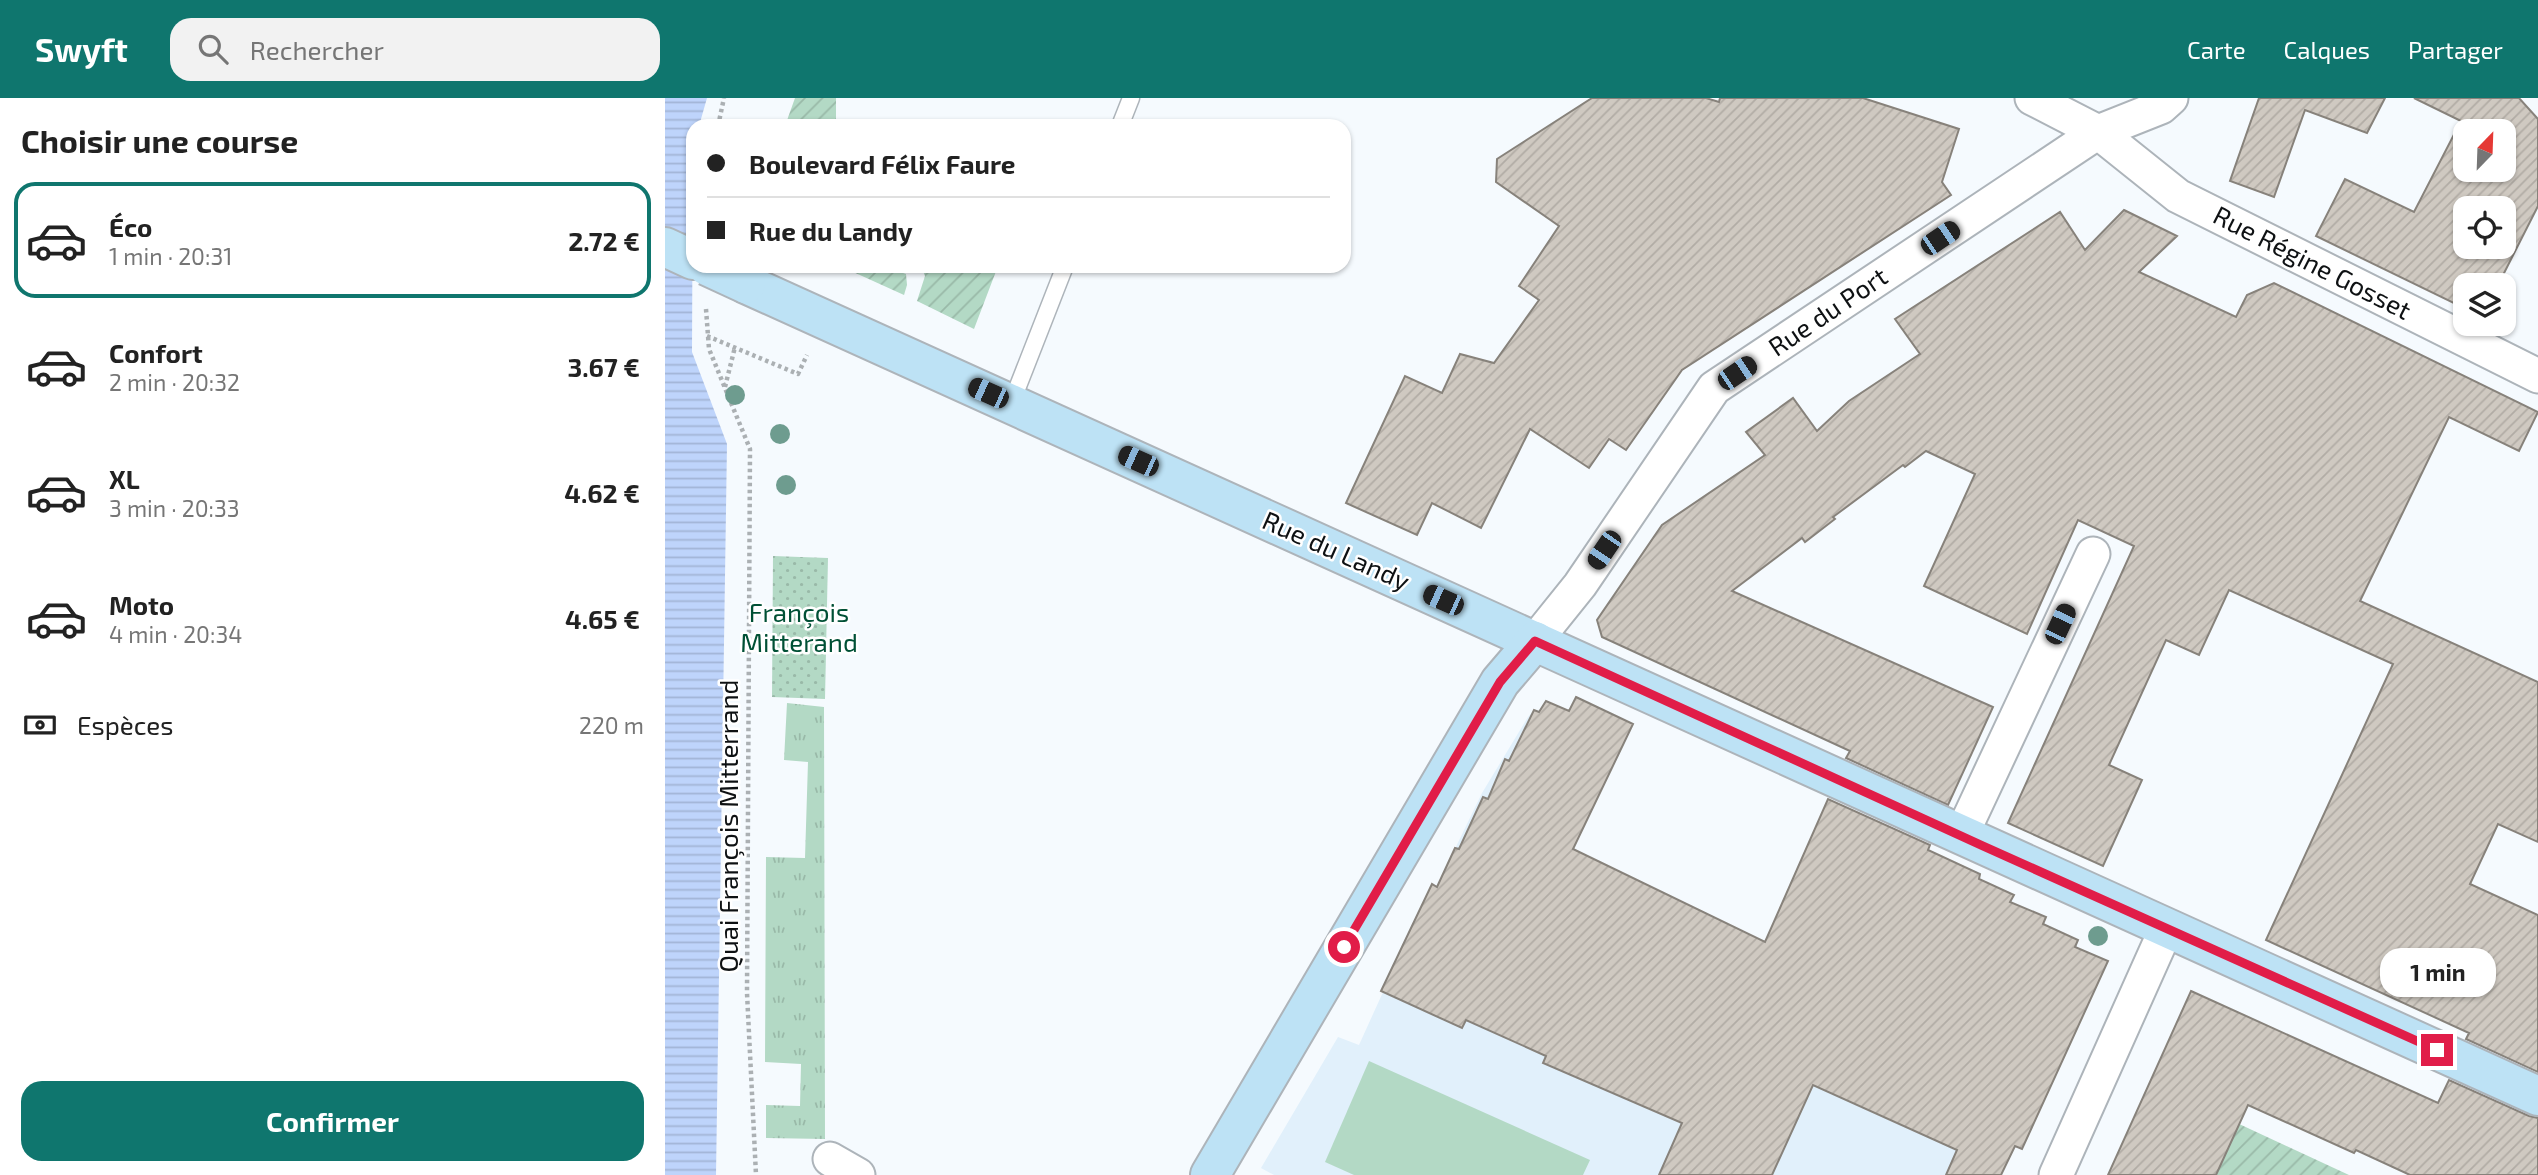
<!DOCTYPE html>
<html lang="fr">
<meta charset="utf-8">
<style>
body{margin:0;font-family:"Exo 2",sans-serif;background:#f2f2f2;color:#222;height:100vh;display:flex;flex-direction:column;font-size:26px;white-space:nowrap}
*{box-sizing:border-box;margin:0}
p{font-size:23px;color:#767676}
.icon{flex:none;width:38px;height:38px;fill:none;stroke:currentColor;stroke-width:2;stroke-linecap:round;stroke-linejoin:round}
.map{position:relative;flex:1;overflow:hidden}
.panel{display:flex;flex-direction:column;background:#fff;width:665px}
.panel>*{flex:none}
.guide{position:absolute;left:21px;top:21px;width:665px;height:154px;border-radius:21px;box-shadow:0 2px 5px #0004;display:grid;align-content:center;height:154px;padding:0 21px;background:#fff}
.needle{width:46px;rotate:23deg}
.controls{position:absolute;left:1788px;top:21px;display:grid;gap:14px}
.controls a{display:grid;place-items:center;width:63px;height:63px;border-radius:14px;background:#fff;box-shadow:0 2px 5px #0004;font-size:35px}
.end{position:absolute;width:32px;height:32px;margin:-16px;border:9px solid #e11d48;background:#fff;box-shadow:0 0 0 4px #fff}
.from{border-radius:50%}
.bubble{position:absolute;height:49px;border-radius:21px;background:#fff;box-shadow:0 2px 5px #0004;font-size:23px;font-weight:700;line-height:49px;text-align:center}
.car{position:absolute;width:21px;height:42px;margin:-21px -10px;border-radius:9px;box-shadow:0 0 5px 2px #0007;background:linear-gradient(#222 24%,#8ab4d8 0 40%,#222 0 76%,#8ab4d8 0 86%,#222 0)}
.guide b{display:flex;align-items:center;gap:24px;height:66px;font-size:26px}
.guide b+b{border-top:2px solid #e0e0e0}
.guide i{width:18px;height:18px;background:#222}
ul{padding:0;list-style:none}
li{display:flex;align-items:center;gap:21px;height:116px;margin:0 14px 10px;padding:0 7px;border:4px solid transparent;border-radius:21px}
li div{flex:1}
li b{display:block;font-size:26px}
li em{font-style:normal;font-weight:700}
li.on{border-color:#0f766e}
li>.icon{width:63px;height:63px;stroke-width:1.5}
h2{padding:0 21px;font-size:32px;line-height:84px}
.pay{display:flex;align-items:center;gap:18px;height:77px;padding:0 21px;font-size:26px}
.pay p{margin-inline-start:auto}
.cta{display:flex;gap:14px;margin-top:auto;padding:14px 21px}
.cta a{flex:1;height:80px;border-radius:21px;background:#0f766e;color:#fff;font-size:28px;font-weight:700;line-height:80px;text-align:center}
header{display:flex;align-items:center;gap:42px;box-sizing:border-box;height:98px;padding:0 35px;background:#0f766e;color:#fff}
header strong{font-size:33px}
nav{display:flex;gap:38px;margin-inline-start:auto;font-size:24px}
.search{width:490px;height:63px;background:#f2f2f2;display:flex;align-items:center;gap:18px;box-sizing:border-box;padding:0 24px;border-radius:21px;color:#767676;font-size:26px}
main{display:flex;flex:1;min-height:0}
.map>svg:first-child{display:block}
</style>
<header>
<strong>Swyft</strong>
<div class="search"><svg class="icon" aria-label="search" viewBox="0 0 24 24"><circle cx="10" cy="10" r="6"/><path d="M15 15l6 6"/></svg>Rechercher</div>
<nav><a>Carte</a><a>Calques</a><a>Partager</a></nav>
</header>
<main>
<section class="panel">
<h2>Choisir une course</h2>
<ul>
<li class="on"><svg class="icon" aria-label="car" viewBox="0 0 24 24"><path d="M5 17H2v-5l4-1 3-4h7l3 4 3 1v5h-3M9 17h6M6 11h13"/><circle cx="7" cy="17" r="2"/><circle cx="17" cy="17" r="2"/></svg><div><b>Éco</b><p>1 min · 20:31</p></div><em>2.72 €</em></li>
<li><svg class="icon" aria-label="car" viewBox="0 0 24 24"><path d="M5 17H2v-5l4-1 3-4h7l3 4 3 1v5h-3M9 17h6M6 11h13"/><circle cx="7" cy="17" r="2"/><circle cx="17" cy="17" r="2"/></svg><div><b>Confort</b><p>2 min · 20:32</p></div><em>3.67 €</em></li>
<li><svg class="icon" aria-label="car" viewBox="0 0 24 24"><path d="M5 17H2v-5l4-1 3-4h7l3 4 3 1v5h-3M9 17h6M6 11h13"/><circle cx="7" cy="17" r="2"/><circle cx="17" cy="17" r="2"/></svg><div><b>XL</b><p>3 min · 20:33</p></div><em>4.62 €</em></li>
<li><svg class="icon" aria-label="car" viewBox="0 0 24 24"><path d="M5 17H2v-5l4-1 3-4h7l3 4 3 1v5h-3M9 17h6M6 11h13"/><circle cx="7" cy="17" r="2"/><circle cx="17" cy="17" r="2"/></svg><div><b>Moto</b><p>4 min · 20:34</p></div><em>4.65 €</em></li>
</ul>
<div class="pay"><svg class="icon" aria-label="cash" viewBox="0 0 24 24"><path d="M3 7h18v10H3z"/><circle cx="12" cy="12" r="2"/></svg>Espèces<p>220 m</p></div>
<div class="cta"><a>Confirmer</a></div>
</section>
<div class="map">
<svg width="1873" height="1077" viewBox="0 0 1873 1077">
<defs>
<pattern id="grass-tufts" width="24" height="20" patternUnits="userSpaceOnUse" patternTransform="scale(1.75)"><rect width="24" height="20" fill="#b3d9c5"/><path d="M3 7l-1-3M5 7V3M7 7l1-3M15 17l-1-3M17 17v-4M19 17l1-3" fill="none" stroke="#99b9a8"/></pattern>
<pattern id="park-dots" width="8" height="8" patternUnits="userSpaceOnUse" patternTransform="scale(1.75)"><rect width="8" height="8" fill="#b3d9c5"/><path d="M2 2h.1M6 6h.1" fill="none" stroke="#99b9a8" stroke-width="1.8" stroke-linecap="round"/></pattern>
<pattern id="garden-furrows" width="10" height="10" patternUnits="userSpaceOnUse" patternTransform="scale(1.75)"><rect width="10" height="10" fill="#b3d9c5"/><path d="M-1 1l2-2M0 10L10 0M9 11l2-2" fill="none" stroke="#99b9a8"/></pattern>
<pattern id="water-rules" width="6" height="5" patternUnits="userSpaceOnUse" patternTransform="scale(1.75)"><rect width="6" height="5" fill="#bed4fb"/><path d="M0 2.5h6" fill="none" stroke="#a2b5d6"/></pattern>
<pattern id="building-hatch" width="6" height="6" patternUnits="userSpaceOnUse" patternTransform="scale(1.75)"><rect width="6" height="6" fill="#cfc9c1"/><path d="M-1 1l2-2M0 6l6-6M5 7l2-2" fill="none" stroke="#b1aca5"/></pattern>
</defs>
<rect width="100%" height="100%" fill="#f5fafe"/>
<polygon fill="#e1f0fb" points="911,599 968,626 908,751 1100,844 1239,915 1301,769 1316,775 1314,781 1349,797 1346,804 1381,819 1379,826 1413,842 1411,849 1443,863 1357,1051 1349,1048 1336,1077 609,1077 596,1070 673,939 694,947 767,786 772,788 817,695 863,619 869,612 874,614 881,603 904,613"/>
<polygon fill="url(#grass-tufts)" points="122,605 159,609 160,1041 101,1040 101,1007 135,1008 136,966 100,964 101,759 140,760 143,664 119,662"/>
<polygon fill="url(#park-dots)" points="108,458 163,460 160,601 107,599"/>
<g fill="url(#garden-furrows)">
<polygon points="130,0 171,0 171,28 120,28"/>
<polygon points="175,168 218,168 241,176 242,187 239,197"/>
<polygon points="256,168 333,168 309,231 252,203 260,178"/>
<polygon points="1557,1018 1684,1077 1551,1077"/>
</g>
<polygon fill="#b3d9c5" points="704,963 925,1062 918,1077 689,1077 660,1064"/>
<polygon fill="url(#water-rules)" points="0,0 42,0 34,28 28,28 27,254 62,346 51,1077 0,1077"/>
<g fill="url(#building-hatch)" stroke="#87827b" stroke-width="2" fill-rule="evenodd">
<polygon points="927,0 1041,0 1054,4 1055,0 1198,0 1294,31 1277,84 1286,97 1017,272 961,352 944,341 924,370 865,331 816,430 767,405 752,437 681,405 740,278 777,295 795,256 829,265 874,202 854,188 894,128 831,84 832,61"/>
<polygon points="1594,0 1720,0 1702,35 1640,12 1609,99 1565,83"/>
<path d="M1749,0H1854L1873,21V108L1833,187H1801V211L1651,138L1680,81L1749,114L1796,23ZM1801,33H1839V72H1801ZM1801,110H1839V149H1801Z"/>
<polygon points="1459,112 1512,138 1474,174 1571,219 1582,197 1609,185 1873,314 1854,353 1784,319 1695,503 1873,584 1873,744 1833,726 1805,786 1873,817 1873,974 1801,941 1804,935 1601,842 1728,566 1564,492 1534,557 1501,542 1444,667 1477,682 1438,768 1343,725 1469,448 1413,422 1362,536 1259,488 1310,376 1261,353 1240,369 1238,367 1168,419 1170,421 1140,444 1137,440 1067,493 1328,609 1283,707 1181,660 1185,653 937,539 932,522 997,427 1100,357 1081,334 1128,300 1152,333 1184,303 1255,256 1230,221 1395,114 1420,152"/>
<polygon points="911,599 968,626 908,751 1100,844 1163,701 1265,747 1263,752 1315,776 1314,781 1349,797 1345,804 1381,819 1378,826 1413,842 1410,849 1443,863 1357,1051 1350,1048 1336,1077 1281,1077 1292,1052 1148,987 1107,1077 994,1077 1017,1025 878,965 881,958 801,922 797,930 716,893 767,786 772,789 790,750 794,751 818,699 823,701 840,661 844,663 869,612 874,614 881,603 904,613"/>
<polygon points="1526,893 1773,1005 1784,982 1864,1018 1873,1020 1873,1077 1745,1077 1691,1052 1689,1055 1583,1007 1551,1077 1443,1077"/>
</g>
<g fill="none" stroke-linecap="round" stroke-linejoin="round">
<g stroke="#adb4ba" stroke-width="19">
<g id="lane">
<polyline points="455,28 466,0"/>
<polyline points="346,306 400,168"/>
</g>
</g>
<g stroke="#adb4ba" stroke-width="37">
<g id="street">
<polyline points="1367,0 1433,34 1513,98 1873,278"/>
<polyline points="870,543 915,487 1049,290 1433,34 1496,9 1506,0"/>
<polyline points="1296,738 1428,456"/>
<polyline points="165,1061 193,1077"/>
<polyline points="1391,1077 1502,829"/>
</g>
</g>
<g stroke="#adb4ba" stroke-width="42">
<g id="secondary">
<polyline points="0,149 28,162"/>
<polyline points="81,186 1873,998"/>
<polyline points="545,1077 835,584 870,543"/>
</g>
</g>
<g stroke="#abb0b3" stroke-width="4.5" stroke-dasharray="3.5 3.5" stroke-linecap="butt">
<polyline points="53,28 59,0"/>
<polyline points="41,211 44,251 85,351 82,895 91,1077"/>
<polyline points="42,238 133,276 142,257"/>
<polyline points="60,289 70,249"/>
</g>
<use href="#lane" stroke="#fff" stroke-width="16"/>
<use href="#street" stroke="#fff" stroke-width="33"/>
<use href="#secondary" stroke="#bde2f5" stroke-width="38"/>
<g stroke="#adb4ba" stroke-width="42" stroke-linecap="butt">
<polyline id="secondary-bridge" points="42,168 81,186"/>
</g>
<use href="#secondary-bridge" stroke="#bde2f5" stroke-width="38"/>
</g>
<g fill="#6e9c8f">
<circle cx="70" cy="297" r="10"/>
<circle cx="115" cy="336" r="10"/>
<circle cx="121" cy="387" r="10"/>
<circle cx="1433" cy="838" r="10"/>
</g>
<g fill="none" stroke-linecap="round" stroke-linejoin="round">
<polyline stroke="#e11d48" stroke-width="9" points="679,849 835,584 870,543 1318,748 1772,952"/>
</g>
<g text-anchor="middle" stroke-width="5" stroke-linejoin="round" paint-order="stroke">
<g font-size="26" fill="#0e1113" stroke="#fff">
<text transform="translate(1647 165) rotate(27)" y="9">Rue Régine Gosset</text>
<text transform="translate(1163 214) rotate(-34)" y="9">Rue du Port</text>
<text transform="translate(671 453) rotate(24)" y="9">Rue du Landy</text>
<text transform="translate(64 728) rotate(-90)" y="9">Quai François Mitterrand</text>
</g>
<g font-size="26" fill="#005035" stroke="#fff">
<text x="134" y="524">François<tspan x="134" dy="30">Mitterand</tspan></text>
</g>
</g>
</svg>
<div class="controls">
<a><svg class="needle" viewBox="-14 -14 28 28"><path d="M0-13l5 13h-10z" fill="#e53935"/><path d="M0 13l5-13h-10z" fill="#767676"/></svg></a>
<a><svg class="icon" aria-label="locate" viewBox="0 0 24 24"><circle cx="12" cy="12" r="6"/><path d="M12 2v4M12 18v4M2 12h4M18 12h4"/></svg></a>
<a><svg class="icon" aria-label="layers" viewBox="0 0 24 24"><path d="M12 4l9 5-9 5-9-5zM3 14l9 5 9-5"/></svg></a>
</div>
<i class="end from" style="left:679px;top:849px"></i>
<i class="end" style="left:1772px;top:952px"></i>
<div class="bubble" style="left:1715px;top:850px;width:116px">1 min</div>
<i class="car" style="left:1275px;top:140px;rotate:56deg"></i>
<i class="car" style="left:1072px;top:275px;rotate:56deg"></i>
<i class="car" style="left:323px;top:295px;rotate:294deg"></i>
<i class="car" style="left:473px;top:363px;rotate:294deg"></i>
<i class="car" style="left:939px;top:452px;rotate:214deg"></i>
<i class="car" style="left:778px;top:502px;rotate:294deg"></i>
<i class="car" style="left:1395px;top:526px;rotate:25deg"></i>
<div class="guide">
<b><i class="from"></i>Boulevard Félix Faure</b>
<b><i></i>Rue du Landy</b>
</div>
</div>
</main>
